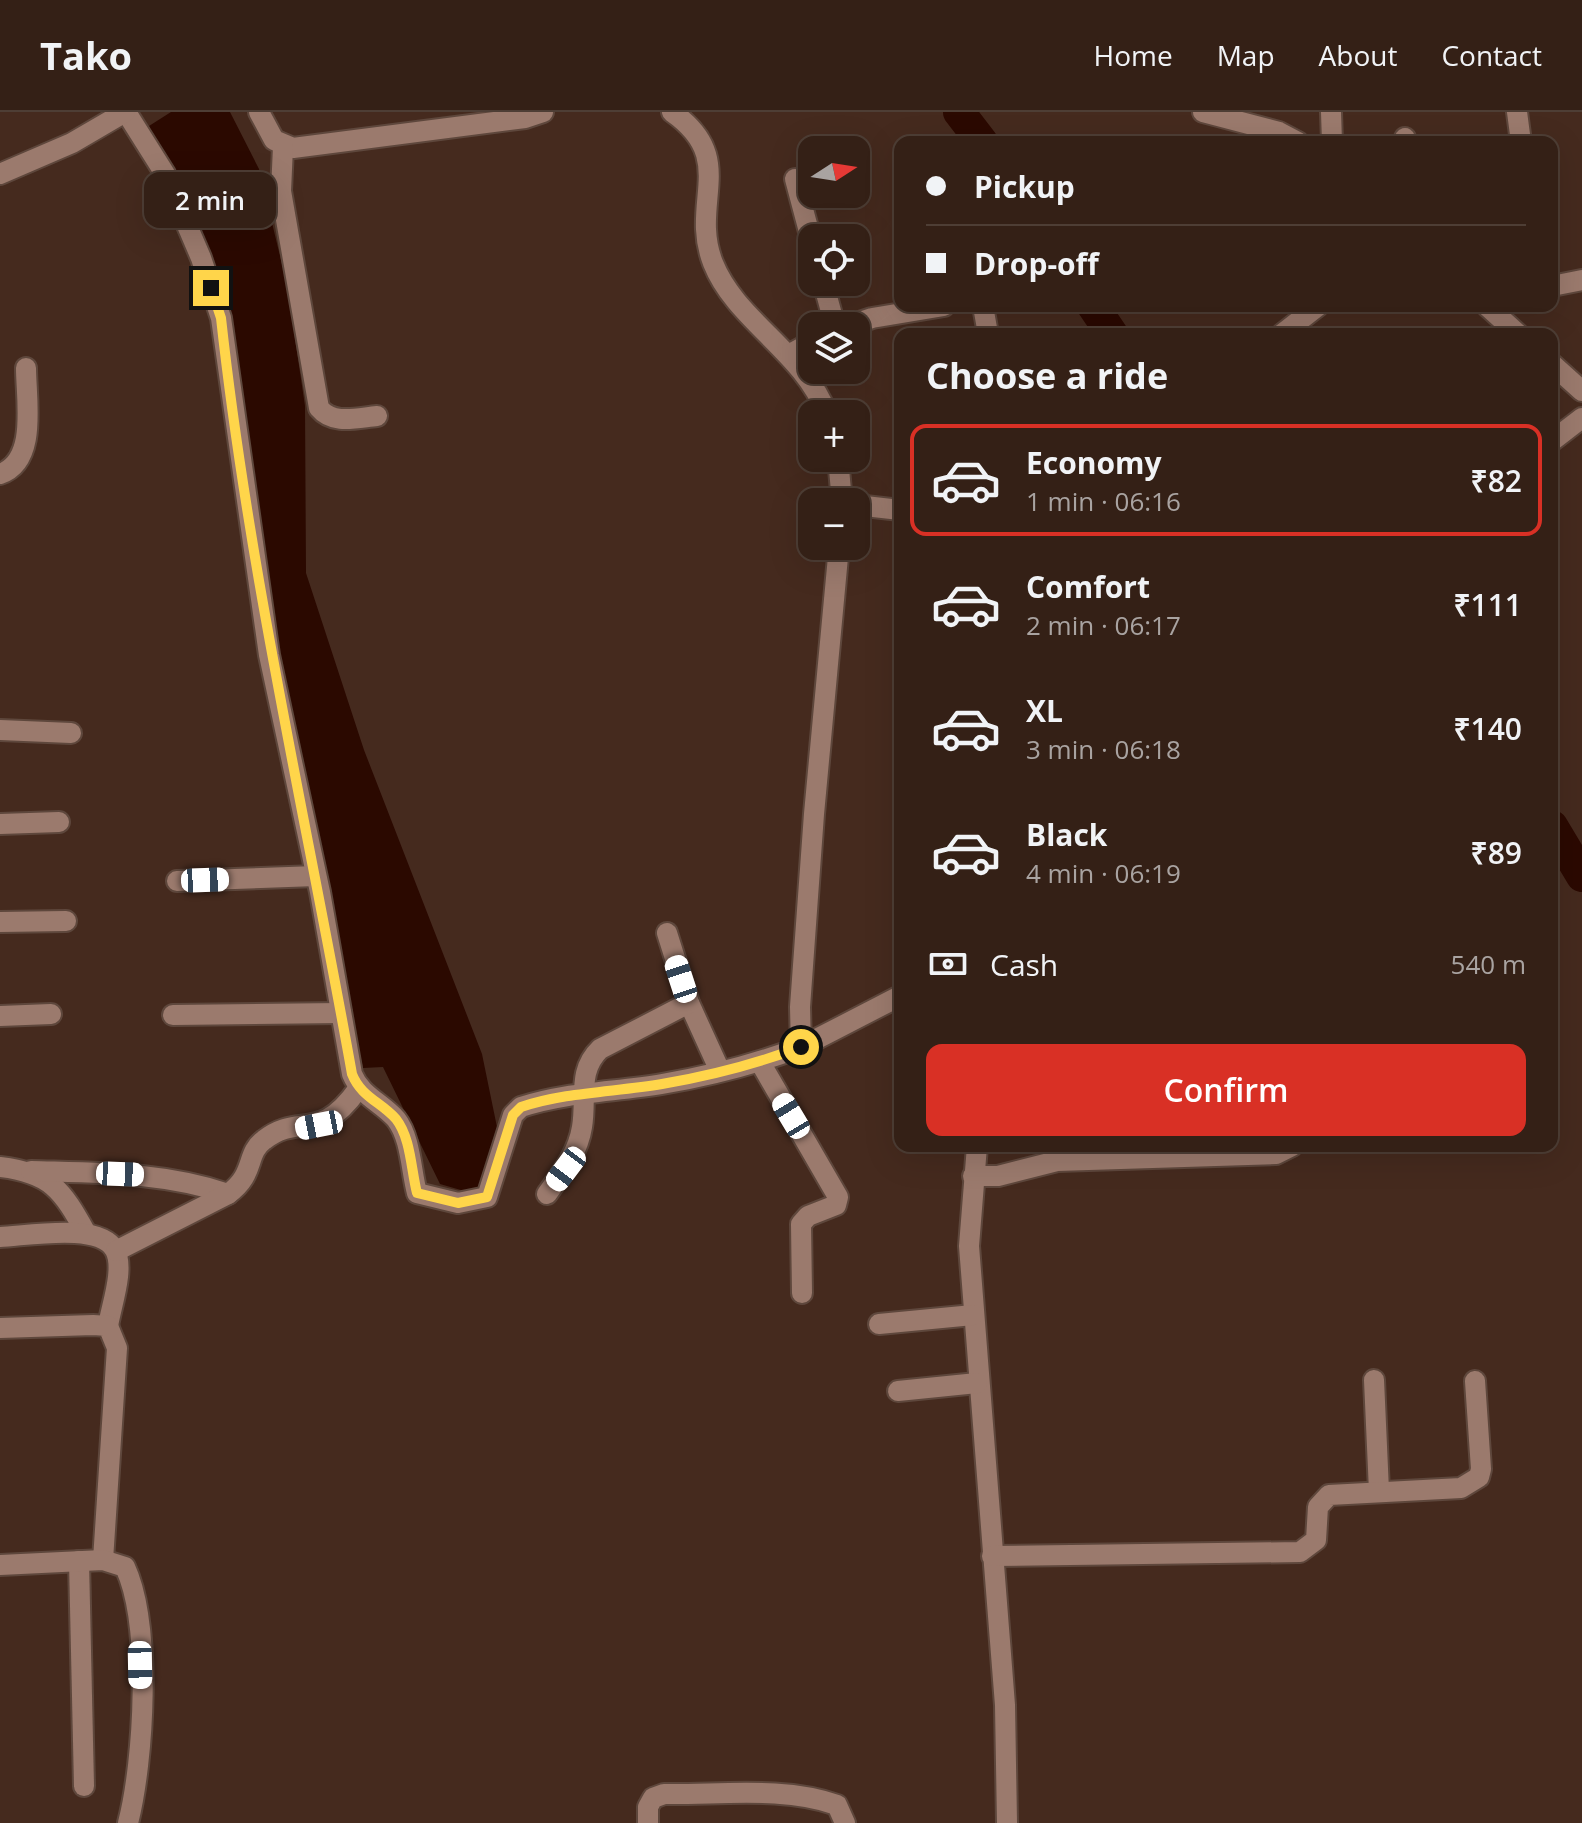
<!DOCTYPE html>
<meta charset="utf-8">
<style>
body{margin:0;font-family:"Open Sans",sans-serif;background:#3c281f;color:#f1f3f6;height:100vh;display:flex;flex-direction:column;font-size:30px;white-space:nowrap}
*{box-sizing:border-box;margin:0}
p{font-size:26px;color:#a9a3a1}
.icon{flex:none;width:44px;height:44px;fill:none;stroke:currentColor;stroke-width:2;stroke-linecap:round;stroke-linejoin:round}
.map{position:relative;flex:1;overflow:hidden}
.panel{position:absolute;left:894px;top:216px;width:664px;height:824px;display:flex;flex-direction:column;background:#342016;border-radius:16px;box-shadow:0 8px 32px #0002,0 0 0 2px #4e3e35}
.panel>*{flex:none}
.guide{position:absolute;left:894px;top:24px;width:664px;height:176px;border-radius:16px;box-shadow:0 8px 32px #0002,0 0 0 2px #4e3e35;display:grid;align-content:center;height:176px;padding:0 32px;background:#342016}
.needle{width:52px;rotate:78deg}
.tools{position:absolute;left:798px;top:24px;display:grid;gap:16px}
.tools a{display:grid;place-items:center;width:72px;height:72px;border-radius:16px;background:#342016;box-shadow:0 8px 32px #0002,0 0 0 2px #4e3e35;font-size:40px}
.end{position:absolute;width:36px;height:36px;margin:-18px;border:10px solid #ffd54a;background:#111;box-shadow:0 0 0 4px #111}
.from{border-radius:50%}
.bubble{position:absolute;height:56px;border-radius:16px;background:#342016;box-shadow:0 8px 32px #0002,0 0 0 2px #4e3e35;font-size:26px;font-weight:600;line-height:56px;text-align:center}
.car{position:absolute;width:24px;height:48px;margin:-24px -12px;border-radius:10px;box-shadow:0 0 6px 2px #0007;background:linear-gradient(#fff 24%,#345 0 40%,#fff 0 76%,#345 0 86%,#fff 0)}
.guide b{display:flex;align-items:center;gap:28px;height:76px;font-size:30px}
.guide b+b{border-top:2px solid #4e3e35}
.guide i{width:20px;height:20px;background:#f1f3f6}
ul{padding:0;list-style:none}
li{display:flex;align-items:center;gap:24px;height:112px;margin:0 16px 12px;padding:0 16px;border:4px solid transparent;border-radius:16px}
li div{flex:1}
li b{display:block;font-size:30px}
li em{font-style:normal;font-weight:600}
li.current{border-color:#d93025}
li>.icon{width:72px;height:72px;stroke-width:1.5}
h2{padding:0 32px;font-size:36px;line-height:96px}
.pay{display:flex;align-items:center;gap:20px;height:88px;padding:0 32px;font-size:30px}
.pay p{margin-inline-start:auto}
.button{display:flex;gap:16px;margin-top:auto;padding:16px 32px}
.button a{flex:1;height:92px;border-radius:16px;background:#d93025;color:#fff;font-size:32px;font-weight:600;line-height:92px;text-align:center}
header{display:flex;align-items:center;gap:48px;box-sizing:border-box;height:112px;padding:0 40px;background:#342016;border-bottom:2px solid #4e3e35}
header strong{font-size:38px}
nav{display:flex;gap:44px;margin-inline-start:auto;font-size:28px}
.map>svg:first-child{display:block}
</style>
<header>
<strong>Tako</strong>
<nav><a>Home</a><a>Map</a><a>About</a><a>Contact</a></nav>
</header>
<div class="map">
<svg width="1582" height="1711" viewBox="0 0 1582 1711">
<rect width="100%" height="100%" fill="#452a1e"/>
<polygon fill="#2b0900" points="171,0 230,0 259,57 287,173 305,294 306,461 364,638 482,942 498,1020 478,1083 440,1072 383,955 363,956 311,724 261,442 229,201 149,14"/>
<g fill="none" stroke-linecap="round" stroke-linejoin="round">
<g stroke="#2b0900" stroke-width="32">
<polyline points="959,0 982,30"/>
<polyline points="1093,194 1112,222"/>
<polyline points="1552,714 1582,764"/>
</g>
<g stroke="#5e473c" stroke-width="24">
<g id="minor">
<path d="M126,0L165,62L201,146L221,206L269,543L320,780L352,962C361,984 381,990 396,1007C411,1026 411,1059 417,1081L458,1091L487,1085L513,1003L521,995C566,980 615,980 662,972C709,964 756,952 801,935"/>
<polyline points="259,0 274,28 293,36 525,6 543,0"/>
<path d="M672,0C739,47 689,90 713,151C736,209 803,239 827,302"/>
<polyline points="1203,0 1279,20 1298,30"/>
<polyline points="1331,0 1332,30"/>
<polyline points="1517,0 1521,30"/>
<polyline points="1405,26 1406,30"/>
<path d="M283,35L281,79L319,296C333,313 356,306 377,304"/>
<polyline points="0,62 72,31 125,0"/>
<polyline points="795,67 812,131"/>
<polyline points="823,170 835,214"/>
<polyline points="1552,174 1582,168"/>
<polyline points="983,194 988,222"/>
<polyline points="1487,194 1518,222"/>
<polyline points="848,214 872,206 944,194"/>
<polyline points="1282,222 1318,194"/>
<polyline points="790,242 812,230"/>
<polyline points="1552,252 1582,279"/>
<polyline points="1552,329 1582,306"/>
<polyline points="838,346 842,390"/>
<path d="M0,362C38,349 26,288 26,256"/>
<polyline points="856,393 900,398"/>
<polyline points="839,434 814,702 800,895 801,935 900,884"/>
<polyline points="0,618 71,621"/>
<polyline points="0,712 59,710"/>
<polyline points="177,769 316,764"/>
<polyline points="0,810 66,809"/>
<polyline points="667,821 689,891 720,959"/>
<polyline points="173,903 341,901"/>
<polyline points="0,904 51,902"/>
<polyline points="760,950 838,1085 836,1093 808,1104 801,1112 802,1181"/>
<polyline points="977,1034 969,1134 1005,1593 1007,1711"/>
<path d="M0,1055C51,1061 62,1078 86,1121"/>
<path d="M31,1059C98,1061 164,1060 228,1082"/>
<polyline points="973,1064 998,1064 1057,1049 1276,1042 1292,1034"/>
<path d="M547,1082C562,1061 578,1041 582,1015C587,986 577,959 600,937L689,891"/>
<path d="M0,1125C27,1124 100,1110 115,1138C125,1157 111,1194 108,1214"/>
<path d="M116,1139L228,1082C256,1062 245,1042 264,1028C300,1000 319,1032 358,977"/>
<polyline points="879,1212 973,1203"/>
<polyline points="0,1216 93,1213 108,1214 117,1236 103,1448"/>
<polyline points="1374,1268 1379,1379"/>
<polyline points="898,1279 977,1271"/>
<polyline points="992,1444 1300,1440 1316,1428 1318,1395 1329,1383 1461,1376 1479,1365 1481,1357 1475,1269"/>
<polyline points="79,1449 84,1674"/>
<path d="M0,1453L103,1448L125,1455C152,1513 144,1649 128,1711"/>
<path d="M648,1711V1695L653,1686L664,1682C719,1683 785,1674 837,1693L845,1711"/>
</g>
</g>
<use href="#minor" stroke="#9b7a6d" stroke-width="20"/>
</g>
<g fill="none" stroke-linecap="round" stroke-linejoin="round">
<path stroke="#ffd54a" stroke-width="10" d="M211,176L221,206C249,461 307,710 352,962C361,985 381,990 396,1007C411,1026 411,1058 417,1081L458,1091L487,1085L513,1003L521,995C566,980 615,980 662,972C709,964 756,952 801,935"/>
</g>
</svg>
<div class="tools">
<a><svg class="needle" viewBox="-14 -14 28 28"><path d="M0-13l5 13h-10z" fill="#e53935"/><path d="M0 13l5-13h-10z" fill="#a9a3a1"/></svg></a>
<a><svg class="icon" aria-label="locate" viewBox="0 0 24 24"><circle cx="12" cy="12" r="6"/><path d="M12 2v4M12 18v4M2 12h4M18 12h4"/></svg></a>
<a><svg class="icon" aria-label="layers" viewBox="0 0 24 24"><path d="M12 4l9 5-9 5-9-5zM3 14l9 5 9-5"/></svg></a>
<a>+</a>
<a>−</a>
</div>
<i class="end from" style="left:801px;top:935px"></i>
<i class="end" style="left:211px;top:176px"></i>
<div class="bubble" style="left:144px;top:60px;width:132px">2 min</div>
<i class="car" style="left:205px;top:768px;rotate:88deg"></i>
<i class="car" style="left:681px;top:867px;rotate:342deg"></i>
<i class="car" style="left:791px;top:1004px;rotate:329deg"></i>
<i class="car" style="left:319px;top:1013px;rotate:259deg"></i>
<i class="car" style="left:566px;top:1057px;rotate:217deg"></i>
<i class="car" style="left:120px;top:1062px;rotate:92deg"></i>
<i class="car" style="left:140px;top:1553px;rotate:179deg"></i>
<div class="guide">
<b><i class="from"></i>Pickup</b>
<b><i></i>Drop-off</b>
</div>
<section class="panel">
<h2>Choose a ride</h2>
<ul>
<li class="current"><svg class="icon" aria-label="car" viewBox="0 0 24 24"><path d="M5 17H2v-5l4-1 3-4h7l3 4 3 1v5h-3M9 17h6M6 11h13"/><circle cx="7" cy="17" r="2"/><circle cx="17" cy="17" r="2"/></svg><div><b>Economy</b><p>1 min · 06:16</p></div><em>₹82</em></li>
<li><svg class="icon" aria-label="car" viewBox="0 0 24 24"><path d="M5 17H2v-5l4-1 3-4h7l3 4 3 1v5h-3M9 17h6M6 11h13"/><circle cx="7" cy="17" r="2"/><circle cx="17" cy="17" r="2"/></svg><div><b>Comfort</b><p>2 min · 06:17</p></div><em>₹111</em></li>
<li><svg class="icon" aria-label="car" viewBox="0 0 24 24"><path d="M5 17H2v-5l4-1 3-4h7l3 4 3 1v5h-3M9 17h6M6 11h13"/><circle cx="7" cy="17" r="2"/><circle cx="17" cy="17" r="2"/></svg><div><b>XL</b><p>3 min · 06:18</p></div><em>₹140</em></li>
<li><svg class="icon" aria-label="car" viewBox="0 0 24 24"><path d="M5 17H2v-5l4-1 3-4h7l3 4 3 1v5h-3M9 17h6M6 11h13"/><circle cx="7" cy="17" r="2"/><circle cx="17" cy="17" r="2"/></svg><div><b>Black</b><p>4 min · 06:19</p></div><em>₹89</em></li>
</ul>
<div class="pay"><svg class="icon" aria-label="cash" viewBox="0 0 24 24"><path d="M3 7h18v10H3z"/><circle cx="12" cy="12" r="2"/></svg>Cash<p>540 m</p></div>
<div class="button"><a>Confirm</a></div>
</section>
</div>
